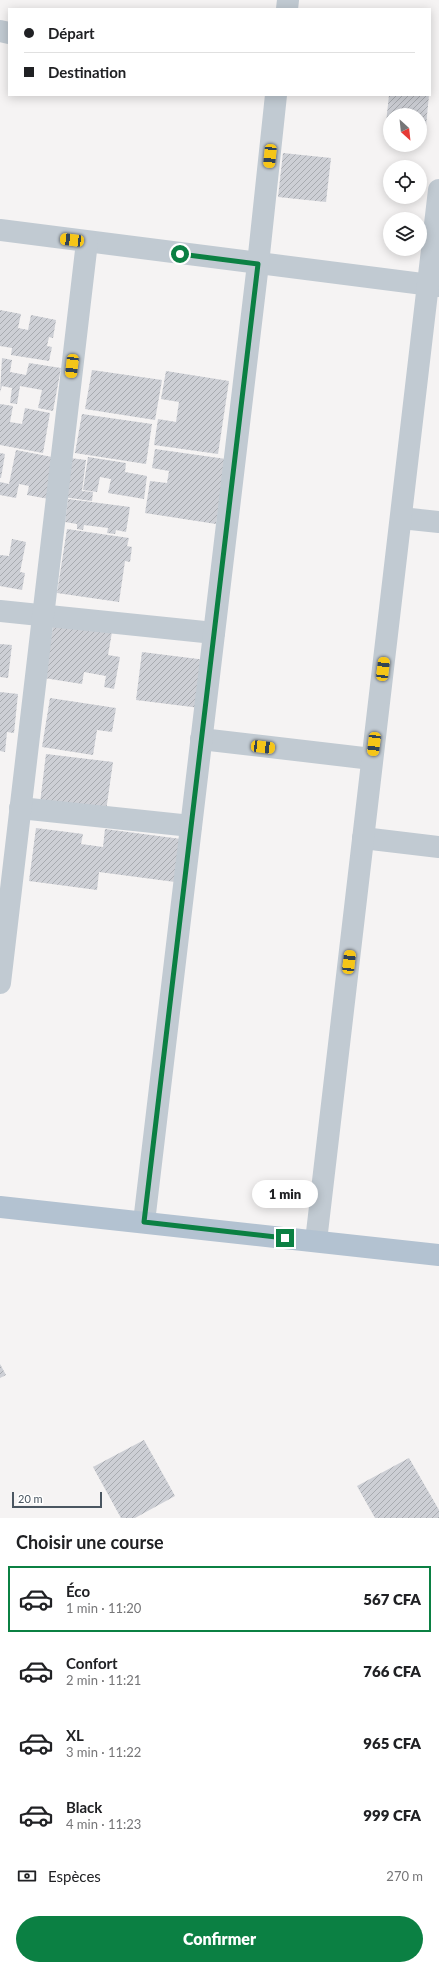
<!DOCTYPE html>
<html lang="fr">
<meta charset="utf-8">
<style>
body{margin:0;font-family:Lato,sans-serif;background:#f6f6f6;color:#202124;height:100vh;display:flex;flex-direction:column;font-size:15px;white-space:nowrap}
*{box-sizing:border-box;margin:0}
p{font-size:13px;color:#757577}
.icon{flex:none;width:22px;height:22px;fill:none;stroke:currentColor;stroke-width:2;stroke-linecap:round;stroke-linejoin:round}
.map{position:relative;height:1518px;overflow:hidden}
.side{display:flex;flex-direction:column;background:#fff;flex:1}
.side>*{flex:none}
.banner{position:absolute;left:8px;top:8px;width:423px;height:88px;border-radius:0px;box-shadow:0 2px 10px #0003;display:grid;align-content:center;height:88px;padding:0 16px;background:#fff}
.needle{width:26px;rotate:153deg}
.buttons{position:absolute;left:383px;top:108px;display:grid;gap:8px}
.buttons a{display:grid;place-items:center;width:44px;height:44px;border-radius:50%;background:#fff;box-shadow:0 2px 10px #0003;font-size:20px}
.scale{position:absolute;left:12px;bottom:10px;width:90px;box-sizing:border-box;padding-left:4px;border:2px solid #4a5661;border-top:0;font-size:11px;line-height:14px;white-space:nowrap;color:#4a5661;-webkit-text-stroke:3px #fff;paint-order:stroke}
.end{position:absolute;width:18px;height:18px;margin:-9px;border:5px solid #0b8043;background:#fff;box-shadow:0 0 0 2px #fff}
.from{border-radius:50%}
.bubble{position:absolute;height:28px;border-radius:14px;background:#fff;box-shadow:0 2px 10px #0003;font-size:13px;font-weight:800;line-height:28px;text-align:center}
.car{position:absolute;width:12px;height:24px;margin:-12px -6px;border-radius:5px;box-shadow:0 0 3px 1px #0007;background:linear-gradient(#f5c518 24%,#345 0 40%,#f5c518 0 76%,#345 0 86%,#f5c518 0)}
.banner b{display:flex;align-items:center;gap:14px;height:38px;font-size:15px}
.banner b+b{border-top:1px solid #e0e0e0}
.banner i{width:10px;height:10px;background:#202124}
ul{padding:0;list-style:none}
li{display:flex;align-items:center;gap:12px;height:66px;margin:0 8px 6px;padding:0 8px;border:2px solid transparent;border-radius:0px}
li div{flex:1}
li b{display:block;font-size:15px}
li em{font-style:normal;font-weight:800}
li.active{border-color:#0b8043}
li>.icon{width:36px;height:36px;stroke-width:1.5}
h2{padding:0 16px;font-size:18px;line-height:48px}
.pay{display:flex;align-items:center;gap:10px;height:44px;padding:0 16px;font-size:15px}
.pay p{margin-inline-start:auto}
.action{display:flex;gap:8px;margin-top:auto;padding:8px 16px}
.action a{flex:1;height:46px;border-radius:24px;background:#0b8043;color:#fff;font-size:16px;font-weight:800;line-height:46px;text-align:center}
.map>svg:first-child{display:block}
</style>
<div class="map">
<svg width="439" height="1518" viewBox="0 0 439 1518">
<defs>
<pattern id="building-hatch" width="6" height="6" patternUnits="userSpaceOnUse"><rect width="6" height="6" fill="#cdcfd5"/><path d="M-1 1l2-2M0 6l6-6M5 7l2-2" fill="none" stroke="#a8abb0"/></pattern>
</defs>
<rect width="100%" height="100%" fill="#f5f3f3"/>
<g fill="url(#building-hatch)">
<polygon points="389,95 429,95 426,126 420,125 420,115 390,115 390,123 386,123"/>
<polygon points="283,153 331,158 326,202 278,197"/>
<polygon points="0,310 21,314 18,328 28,330 31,315 56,320 53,338 49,337 47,346 52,347 49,361 11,355 12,348 0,346"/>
<polygon points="2,358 12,360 10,372 26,375 29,363 61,368 53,411 38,408 42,390 20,386 17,404 10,403 12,388 2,386 0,392"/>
<polygon points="92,370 162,380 155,420 85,409"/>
<polygon points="166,371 229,381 218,454 154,445 158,419 176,422 179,402 161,399"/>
<polygon points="0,404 13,406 10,422 22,424 25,408 50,413 43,453 0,445"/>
<polygon points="82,414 152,424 146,464 75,453"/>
<polygon points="155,449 226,459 216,524 145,513 150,481 167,483 169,471 152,468"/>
<polygon points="16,450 57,458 49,499 27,495 29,486 19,484 16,498 0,495 0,482 9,484"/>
<polygon points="0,453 5,454 1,478 0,478"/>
<polygon points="88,457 126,463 125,472 147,476 144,499 108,493 111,479 100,477 97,492 83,490"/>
<polygon points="70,458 86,460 82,491 93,492 92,501 63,497"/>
<polygon points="68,499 130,507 126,532 116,530 115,534 107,533 108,528 84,525 83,530 77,529 77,524 65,522"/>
<polygon points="67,529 129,538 127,546 132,547 130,562 125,561 119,602 57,593"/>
<polygon points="12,539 26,542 20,572 25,573 22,590 0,586 0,555 9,556"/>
<polygon points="54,622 112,632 108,655 120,657 114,689 104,687 106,676 84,672 82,684 44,678"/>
<polygon points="0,644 12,645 8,678 0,677"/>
<polygon points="142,652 206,660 200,708 136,700"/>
<polygon points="0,692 18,694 14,733 7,732 5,752 0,751"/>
<polygon points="50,698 116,708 112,732 97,730 93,755 42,747"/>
<polygon points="46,754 113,762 106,811 40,803"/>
<polygon points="36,828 83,834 81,844 103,847 105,829 181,839 175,882 99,872 97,890 29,881"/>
<polygon points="0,1364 6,1375 0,1378"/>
<polygon points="144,1440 175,1496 135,1518 121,1518 93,1467"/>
<polygon points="409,1458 439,1510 439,1518 375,1518 357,1486"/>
</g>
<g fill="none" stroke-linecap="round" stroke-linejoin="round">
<g stroke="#c1cad2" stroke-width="22">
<polyline points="287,9 288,0"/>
<polyline points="0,31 9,33"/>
<polyline points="0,230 439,286"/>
<polyline points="401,518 439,522"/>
<polyline points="0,611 214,633"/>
<polyline points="201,739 372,759"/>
<polyline points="20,808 191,826"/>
<polyline points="363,838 439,847"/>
<polyline points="0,983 87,242"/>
<polyline points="144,1222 258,264 276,95"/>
<polyline points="316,1241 439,190"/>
</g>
<polyline stroke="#b3c2d1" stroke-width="22" points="0,1207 439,1255"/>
</g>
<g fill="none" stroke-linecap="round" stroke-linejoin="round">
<polyline stroke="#0b8043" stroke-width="5" points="180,254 258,264 144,1222 285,1238"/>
</g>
</svg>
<div class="buttons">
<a><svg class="needle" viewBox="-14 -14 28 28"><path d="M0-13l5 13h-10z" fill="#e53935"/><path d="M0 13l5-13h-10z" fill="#757577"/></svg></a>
<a><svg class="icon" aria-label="locate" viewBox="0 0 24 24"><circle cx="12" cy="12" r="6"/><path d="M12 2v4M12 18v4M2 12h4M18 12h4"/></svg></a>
<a><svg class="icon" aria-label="layers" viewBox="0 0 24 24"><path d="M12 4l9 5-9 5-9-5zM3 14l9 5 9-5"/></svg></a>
</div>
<div class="scale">20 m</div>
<i class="end from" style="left:180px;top:254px"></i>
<i class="end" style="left:285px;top:1238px"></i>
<div class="bubble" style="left:252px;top:1180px;width:66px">1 min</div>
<i class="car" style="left:270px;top:156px;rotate:186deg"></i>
<i class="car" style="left:72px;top:240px;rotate:277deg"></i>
<i class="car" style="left:72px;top:366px;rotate:187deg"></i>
<i class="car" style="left:383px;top:669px;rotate:7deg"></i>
<i class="car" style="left:374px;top:744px;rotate:187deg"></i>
<i class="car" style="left:263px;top:747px;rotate:97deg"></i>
<i class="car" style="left:349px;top:962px;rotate:7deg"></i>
<div class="banner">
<b><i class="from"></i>Départ</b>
<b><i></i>Destination</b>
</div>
</div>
<section class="side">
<h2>Choisir une course</h2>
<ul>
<li class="active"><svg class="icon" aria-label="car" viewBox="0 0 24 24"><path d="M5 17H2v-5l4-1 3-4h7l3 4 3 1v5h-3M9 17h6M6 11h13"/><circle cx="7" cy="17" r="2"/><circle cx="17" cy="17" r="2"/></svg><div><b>Éco</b><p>1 min · 11:20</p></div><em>567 CFA</em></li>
<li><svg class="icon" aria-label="car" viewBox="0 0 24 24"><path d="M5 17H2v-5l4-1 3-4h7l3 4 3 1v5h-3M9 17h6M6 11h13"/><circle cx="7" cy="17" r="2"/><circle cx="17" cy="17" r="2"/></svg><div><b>Confort</b><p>2 min · 11:21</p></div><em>766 CFA</em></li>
<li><svg class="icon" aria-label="car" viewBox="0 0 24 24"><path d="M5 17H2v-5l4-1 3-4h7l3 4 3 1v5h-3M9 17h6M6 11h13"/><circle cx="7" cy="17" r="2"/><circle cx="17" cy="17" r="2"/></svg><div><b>XL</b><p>3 min · 11:22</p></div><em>965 CFA</em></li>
<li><svg class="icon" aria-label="car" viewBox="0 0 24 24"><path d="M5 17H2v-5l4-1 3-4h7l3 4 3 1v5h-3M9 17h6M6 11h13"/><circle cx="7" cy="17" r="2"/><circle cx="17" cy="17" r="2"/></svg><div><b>Black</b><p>4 min · 11:23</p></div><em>999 CFA</em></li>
</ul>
<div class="pay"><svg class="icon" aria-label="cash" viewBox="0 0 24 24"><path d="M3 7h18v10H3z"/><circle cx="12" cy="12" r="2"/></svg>Espèces<p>270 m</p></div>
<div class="action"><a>Confirmer</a></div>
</section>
